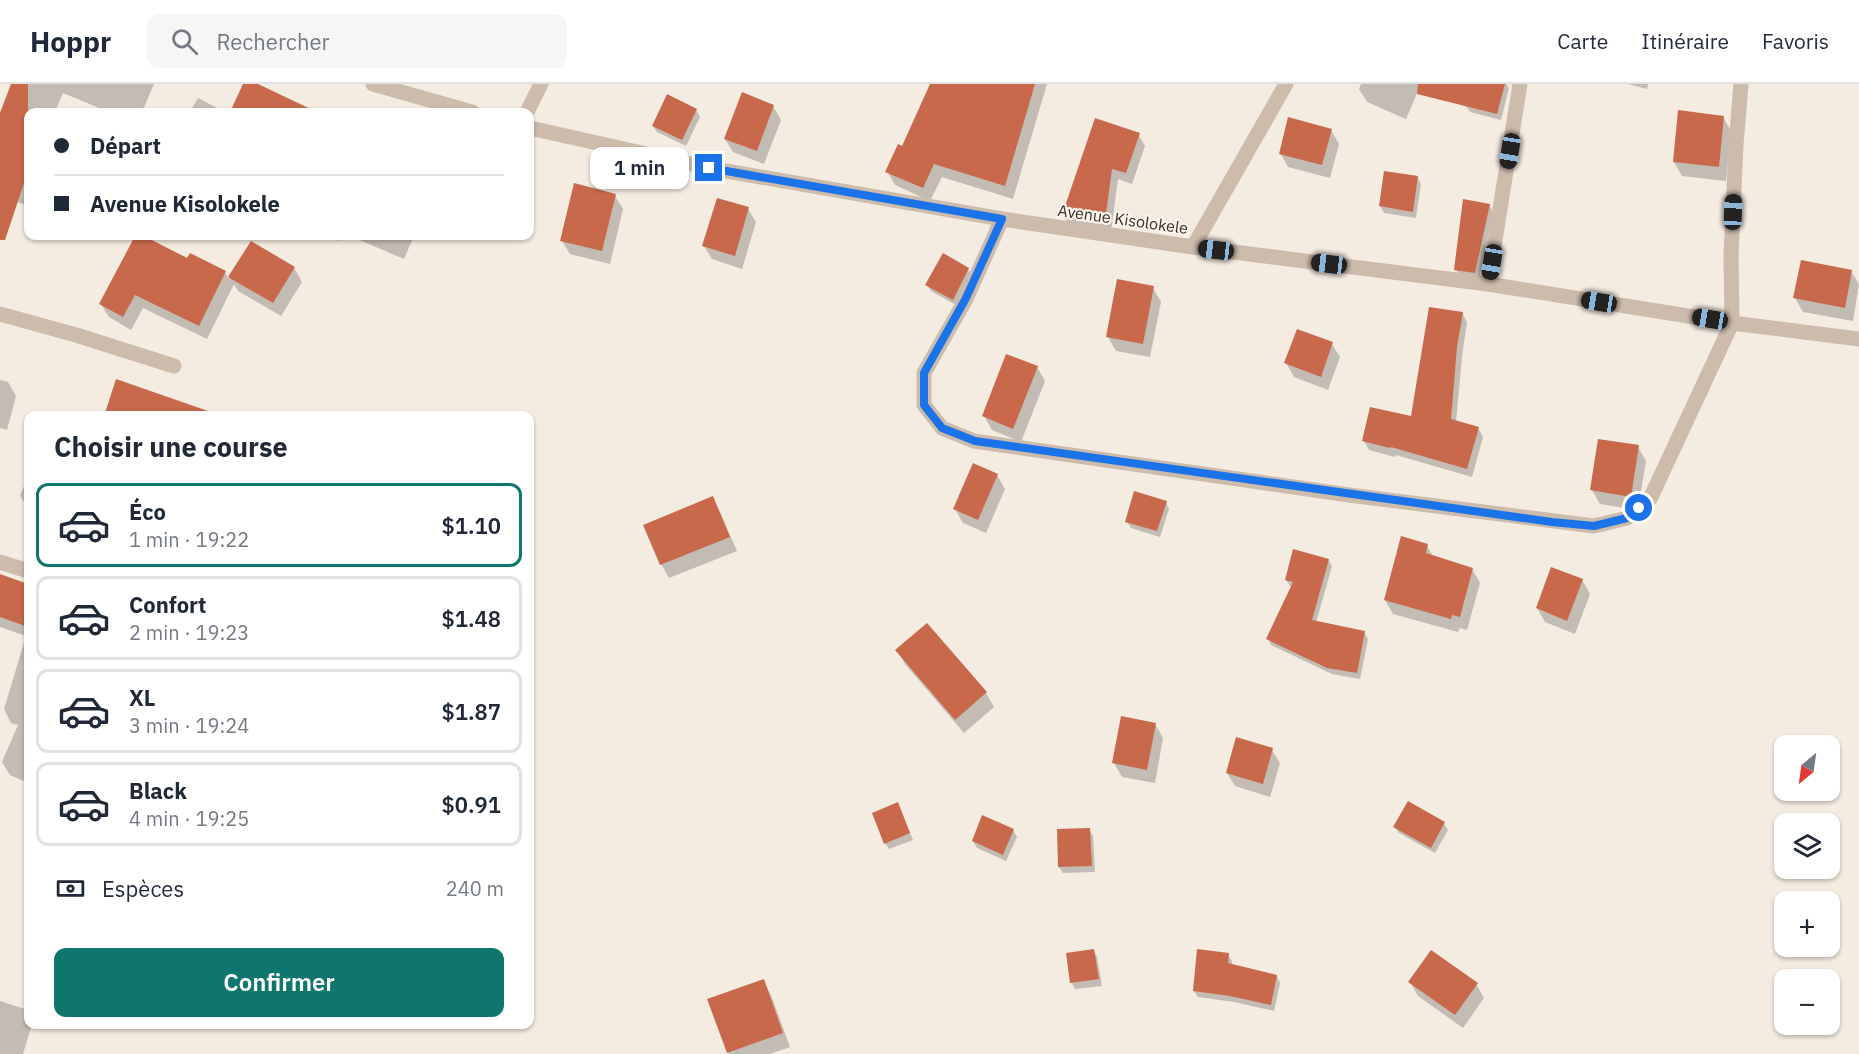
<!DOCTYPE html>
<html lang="fr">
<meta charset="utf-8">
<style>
body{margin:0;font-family:"IBM Plex Sans",sans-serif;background:#f6f6f7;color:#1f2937;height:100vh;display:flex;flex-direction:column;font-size:22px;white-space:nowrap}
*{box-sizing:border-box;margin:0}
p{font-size:20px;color:#747a83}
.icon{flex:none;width:33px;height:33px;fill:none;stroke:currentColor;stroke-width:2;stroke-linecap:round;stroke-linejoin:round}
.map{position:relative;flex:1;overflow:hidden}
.drawer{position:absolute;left:24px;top:327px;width:510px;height:618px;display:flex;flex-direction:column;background:#fff;border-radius:12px;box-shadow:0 2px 4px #0004}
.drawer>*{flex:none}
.banner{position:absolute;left:24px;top:24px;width:510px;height:132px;border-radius:12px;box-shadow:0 2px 4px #0004;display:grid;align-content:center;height:132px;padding:0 30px;background:#fff}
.needle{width:39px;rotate:209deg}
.buttons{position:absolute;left:1774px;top:651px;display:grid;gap:12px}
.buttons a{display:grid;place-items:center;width:66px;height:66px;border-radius:12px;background:#fff;box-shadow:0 2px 4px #0004;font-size:30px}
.end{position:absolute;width:27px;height:27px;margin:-14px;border:8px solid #1a73e8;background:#fff;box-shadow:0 0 0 3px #fff}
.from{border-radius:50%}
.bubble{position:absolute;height:42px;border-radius:12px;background:#fff;box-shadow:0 2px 4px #0004;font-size:20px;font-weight:600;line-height:42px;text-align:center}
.car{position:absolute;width:18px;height:36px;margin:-18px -9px;border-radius:8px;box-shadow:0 0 4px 2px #0007;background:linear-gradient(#222 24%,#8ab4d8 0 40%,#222 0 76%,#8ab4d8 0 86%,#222 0)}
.banner b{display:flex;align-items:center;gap:21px;height:57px;font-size:22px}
.banner b+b{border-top:2px solid #e0e1e3}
.banner i{width:15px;height:15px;background:#1f2937}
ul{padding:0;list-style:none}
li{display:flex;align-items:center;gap:18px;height:84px;margin:0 12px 9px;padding:0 18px;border:3px solid #e0e1e3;border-radius:12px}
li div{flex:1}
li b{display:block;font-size:22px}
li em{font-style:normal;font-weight:600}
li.current{border-color:#0f766e}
li>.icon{width:54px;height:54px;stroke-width:1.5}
h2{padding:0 30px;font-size:27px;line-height:72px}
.pay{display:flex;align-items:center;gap:15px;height:66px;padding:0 30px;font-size:22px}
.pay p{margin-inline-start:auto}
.action{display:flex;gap:12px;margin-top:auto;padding:12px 30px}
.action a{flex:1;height:69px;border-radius:12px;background:#0f766e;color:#fff;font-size:24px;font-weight:600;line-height:69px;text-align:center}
header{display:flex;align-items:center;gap:36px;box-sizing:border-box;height:84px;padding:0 30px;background:#fff;border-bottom:2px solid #e0e1e3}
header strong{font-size:28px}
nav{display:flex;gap:33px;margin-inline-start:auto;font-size:21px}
.search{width:420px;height:54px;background:#f6f6f7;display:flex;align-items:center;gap:15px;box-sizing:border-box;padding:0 21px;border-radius:12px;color:#747a83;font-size:22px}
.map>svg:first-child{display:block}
</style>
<header>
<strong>Hoppr</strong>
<div class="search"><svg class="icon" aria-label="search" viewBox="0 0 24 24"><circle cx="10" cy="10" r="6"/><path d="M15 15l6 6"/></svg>Rechercher</div>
<nav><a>Carte</a><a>Itinéraire</a><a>Favoris</a></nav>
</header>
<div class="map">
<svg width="1859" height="970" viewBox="0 0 1859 970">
<rect width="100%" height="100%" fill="#f4ebe1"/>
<g fill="#0003">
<polygon points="13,0 154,0 142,28 109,28 63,9 55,28 28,28 28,122 5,113 0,137 0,34"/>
<polygon points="245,0 254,0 288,26 288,28 231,28"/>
<polygon points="936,0 1047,0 1013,115 942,93 930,117 895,101 887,87 902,64"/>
<polygon points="1361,0 1421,0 1406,35 1367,18 1359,5"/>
<polygon points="1472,0 1506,0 1509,4 1501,36 1470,28 1466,22"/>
<polygon points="1628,0 1648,0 1647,5"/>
<polygon points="198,14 221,26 223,28 190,28"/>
<polygon points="773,22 781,36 764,80 733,68 725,55"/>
<polygon points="696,26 700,33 686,62 657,48 653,42"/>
<polygon points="1723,33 1731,47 1726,97 1682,92 1674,78"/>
<polygon points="1331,46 1339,60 1330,94 1288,83 1280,69"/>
<polygon points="1138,50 1145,62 1132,100 1118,95 1111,147 1070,142 1063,131"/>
<polygon points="1418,94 1421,100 1416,134 1384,129 1380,122"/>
<polygon points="615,112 623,125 610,180 570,170 562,157"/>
<polygon points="1489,121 1493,128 1479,195 1460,192 1456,186"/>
<polygon points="748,125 756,138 742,185 712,175 704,162"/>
<polygon points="137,152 141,152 188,176 190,171 225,189 229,195 251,159 294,184 302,198 281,232 238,207 234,200 207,255 143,224 131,246 109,233 101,220"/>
<polygon points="328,152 342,152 339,157"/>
<polygon points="350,152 414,152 404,175"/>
<polygon points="968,185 972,192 956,221 931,207 927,201"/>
<polygon points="1851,187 1859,200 1853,237 1803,228 1795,214"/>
<polygon points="1153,204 1161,218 1150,273 1116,267 1108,253"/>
<polygon points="1462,229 1467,238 1462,273 1456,338 1478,344 1483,353 1472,393 1396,371 1395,373 1369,366 1364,357 1413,334"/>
<polygon points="1332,260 1340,273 1328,306 1294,293 1286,279"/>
<polygon points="1037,283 1045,297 1021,358 992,346 984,332"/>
<polygon points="0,296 8,298 16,312 7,346 0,344"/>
<polygon points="1638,363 1646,377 1638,426 1600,420 1592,406"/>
<polygon points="997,391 1005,405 986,449 963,439 955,425"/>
<polygon points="28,393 28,425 20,411"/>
<polygon points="712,414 720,428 737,467 669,494 661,480"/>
<polygon points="1166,418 1169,425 1160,453 1131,444 1127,438"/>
<polygon points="1427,462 1434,474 1472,485 1480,499 1467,546 1460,544 1458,548 1393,530 1385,516"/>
<polygon points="1328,476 1332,482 1316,539 1364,548 1368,555 1360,595 1332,590 1271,561 1268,554 1292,503 1290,502 1286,496"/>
<polygon points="1582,496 1590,510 1575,550 1545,538 1537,524"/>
<polygon points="0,500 28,510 28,699 10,691 2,678 18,641 11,639 4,625 26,552 0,543"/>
<polygon points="927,541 986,609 994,623 964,649 905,580 897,566"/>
<polygon points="1155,640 1163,654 1155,699 1122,693 1114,679"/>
<polygon points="1272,666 1280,679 1270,713 1235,702 1227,689"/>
<polygon points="1408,719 1444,739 1448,746 1435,769 1399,749 1395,743"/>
<polygon points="898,720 913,756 889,765 885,759"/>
<polygon points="1089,745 1093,752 1095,788 1063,789 1059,783"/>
<polygon points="1013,746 1017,753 1006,777 977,764 973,757"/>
<polygon points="1094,867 1097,873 1102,902 1075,905 1071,898"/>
<polygon points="1228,871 1232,877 1231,882 1277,892 1280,899 1274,927 1234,918 1198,913 1194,907"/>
<polygon points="763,897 771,911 790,963 770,970 729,970 709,916"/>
<polygon points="1410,898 1476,900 1484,914 1463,944 1418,912"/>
<polygon points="0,917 25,925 28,932 28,940 32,940 23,970 0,970"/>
</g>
<g fill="#c8694b">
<polygon points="11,0 28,0 28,87 5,156 0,156 0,29"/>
<polygon points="243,0 258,0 317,28 230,28"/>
<polygon points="930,0 1035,0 1005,102 934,80 923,104 885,88 898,60 902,62"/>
<polygon points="1418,0 1505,0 1497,30 1417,10"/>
<polygon points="742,8 774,21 757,67 724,55"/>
<polygon points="667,10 697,25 682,56 652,42"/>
<polygon points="1678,26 1724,32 1719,83 1673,78"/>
<polygon points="1288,33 1332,45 1322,81 1279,70"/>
<polygon points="1095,34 1140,49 1126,89 1112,85 1105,137 1062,131"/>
<polygon points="1384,87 1418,92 1413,128 1379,122"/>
<polygon points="574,99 616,110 602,167 560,157"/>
<polygon points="717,114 749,123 735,172 702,162"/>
<polygon points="1463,115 1490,120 1475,189 1454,186"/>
<polygon points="135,152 144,152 187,174 190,169 226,187 199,242 135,211 123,233 99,220"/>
<polygon points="251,157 295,183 273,219 228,193"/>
<polygon points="943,169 969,184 953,216 925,201"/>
<polygon points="1801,176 1852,186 1845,224 1793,214"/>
<polygon points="1117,195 1154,202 1143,260 1106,253"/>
<polygon points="1429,223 1463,228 1457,263 1451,335 1479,343 1467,385 1391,363 1390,364 1362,357 1370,323 1411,332"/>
<polygon points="1297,245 1333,258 1321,293 1284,279"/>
<polygon points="1006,270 1038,282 1013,345 982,332"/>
<polygon points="116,295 208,327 207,332 104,332"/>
<polygon points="1598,355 1639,361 1631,413 1590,406"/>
<polygon points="973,379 998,390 978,436 953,425"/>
<polygon points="1134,407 1167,417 1157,447 1125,438"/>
<polygon points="713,412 730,453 660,481 643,441"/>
<polygon points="1401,452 1428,460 1426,469 1473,484 1460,533 1452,531 1451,535 1384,516"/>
<polygon points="1293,465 1329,475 1312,536 1365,547 1357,589 1327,584 1266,555 1293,498 1285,496"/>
<polygon points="1551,483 1583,495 1567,537 1536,524"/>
<polygon points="0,490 28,500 28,543 0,533"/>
<polygon points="927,539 987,608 955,636 895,566"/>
<polygon points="1121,632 1156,639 1147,686 1112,679"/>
<polygon points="1236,653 1273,664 1263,700 1226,689"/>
<polygon points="1408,717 1445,738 1431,764 1393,743"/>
<polygon points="898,718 910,749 884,760 872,729"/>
<polygon points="982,731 1014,745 1003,771 972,757"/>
<polygon points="1090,744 1092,782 1058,783 1057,745"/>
<polygon points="1094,865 1099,895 1070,899 1066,869"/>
<polygon points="1197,865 1229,869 1228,879 1277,891 1271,921 1230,912 1193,907"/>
<polygon points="1431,866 1478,899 1455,931 1408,898"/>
<polygon points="764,895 783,949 727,969 707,915"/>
</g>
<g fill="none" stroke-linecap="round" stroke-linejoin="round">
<g stroke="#cdbbac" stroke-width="15">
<polyline points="0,230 76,251 174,282"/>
<polyline points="0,478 28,487"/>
</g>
<g stroke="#cdbbac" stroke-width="15">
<polyline points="373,0 472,28"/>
<polyline points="527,28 541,0"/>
<polyline points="530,44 709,84 1002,135 1193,163 1488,200 1732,239 1859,255"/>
<polyline points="1002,135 966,215 924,289 924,321 942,344 974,357 1349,411 1594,442 1627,434 1650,415 1732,239 1731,172 1736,61 1741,0"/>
<polyline points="1193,163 1286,0"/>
<polyline points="1488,200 1520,0"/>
</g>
</g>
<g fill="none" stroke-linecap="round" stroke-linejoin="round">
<polyline stroke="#1a73e8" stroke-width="8" points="709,84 1002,135 966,214 924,289 924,321 942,344 975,357 1552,438 1594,442 1627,434 1639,424"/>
</g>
<g text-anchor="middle" stroke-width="4.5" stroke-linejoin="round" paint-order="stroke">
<g font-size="16" fill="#3b302b" stroke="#fbf5ee">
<text transform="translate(1123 135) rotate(8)" y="6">Avenue Kisolokele</text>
</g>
</g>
</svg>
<div class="buttons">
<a><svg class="needle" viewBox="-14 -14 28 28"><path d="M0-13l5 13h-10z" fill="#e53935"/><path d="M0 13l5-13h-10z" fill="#747a83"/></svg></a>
<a><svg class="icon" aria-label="layers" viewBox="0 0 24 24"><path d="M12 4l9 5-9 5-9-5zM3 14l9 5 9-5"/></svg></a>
<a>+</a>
<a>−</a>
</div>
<i class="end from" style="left:1639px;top:424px"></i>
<i class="end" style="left:709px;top:84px"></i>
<div class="bubble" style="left:590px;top:63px;width:99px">1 min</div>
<i class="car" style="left:1510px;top:67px;rotate:189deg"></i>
<i class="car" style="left:1733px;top:128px;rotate:2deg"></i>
<i class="car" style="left:1216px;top:166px;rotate:277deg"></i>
<i class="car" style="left:1492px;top:178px;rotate:189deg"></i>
<i class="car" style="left:1329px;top:180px;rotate:277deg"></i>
<i class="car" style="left:1599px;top:218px;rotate:279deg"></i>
<i class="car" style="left:1710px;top:235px;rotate:279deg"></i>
<div class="banner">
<b><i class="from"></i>Départ</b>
<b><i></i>Avenue Kisolokele</b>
</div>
<section class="drawer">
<h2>Choisir une course</h2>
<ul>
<li class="current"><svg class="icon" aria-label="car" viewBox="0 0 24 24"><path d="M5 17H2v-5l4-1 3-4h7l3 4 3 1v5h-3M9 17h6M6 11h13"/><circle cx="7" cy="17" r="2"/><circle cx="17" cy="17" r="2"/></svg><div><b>Éco</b><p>1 min · 19:22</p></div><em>$1.10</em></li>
<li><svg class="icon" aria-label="car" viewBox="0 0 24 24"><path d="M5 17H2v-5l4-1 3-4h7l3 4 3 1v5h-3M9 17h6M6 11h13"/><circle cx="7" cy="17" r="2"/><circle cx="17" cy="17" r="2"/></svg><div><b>Confort</b><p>2 min · 19:23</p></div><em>$1.48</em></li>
<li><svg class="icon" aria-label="car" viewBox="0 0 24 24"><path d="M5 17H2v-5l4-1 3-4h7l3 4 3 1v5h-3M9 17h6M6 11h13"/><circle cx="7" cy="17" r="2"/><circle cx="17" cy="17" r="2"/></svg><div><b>XL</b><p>3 min · 19:24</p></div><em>$1.87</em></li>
<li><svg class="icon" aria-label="car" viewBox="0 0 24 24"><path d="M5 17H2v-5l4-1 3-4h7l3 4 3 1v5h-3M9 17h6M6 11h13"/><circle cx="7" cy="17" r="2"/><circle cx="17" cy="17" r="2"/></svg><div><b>Black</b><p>4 min · 19:25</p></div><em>$0.91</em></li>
</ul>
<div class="pay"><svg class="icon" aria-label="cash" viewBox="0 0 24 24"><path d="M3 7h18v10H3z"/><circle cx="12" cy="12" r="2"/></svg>Espèces<p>240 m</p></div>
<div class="action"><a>Confirmer</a></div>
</section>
</div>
